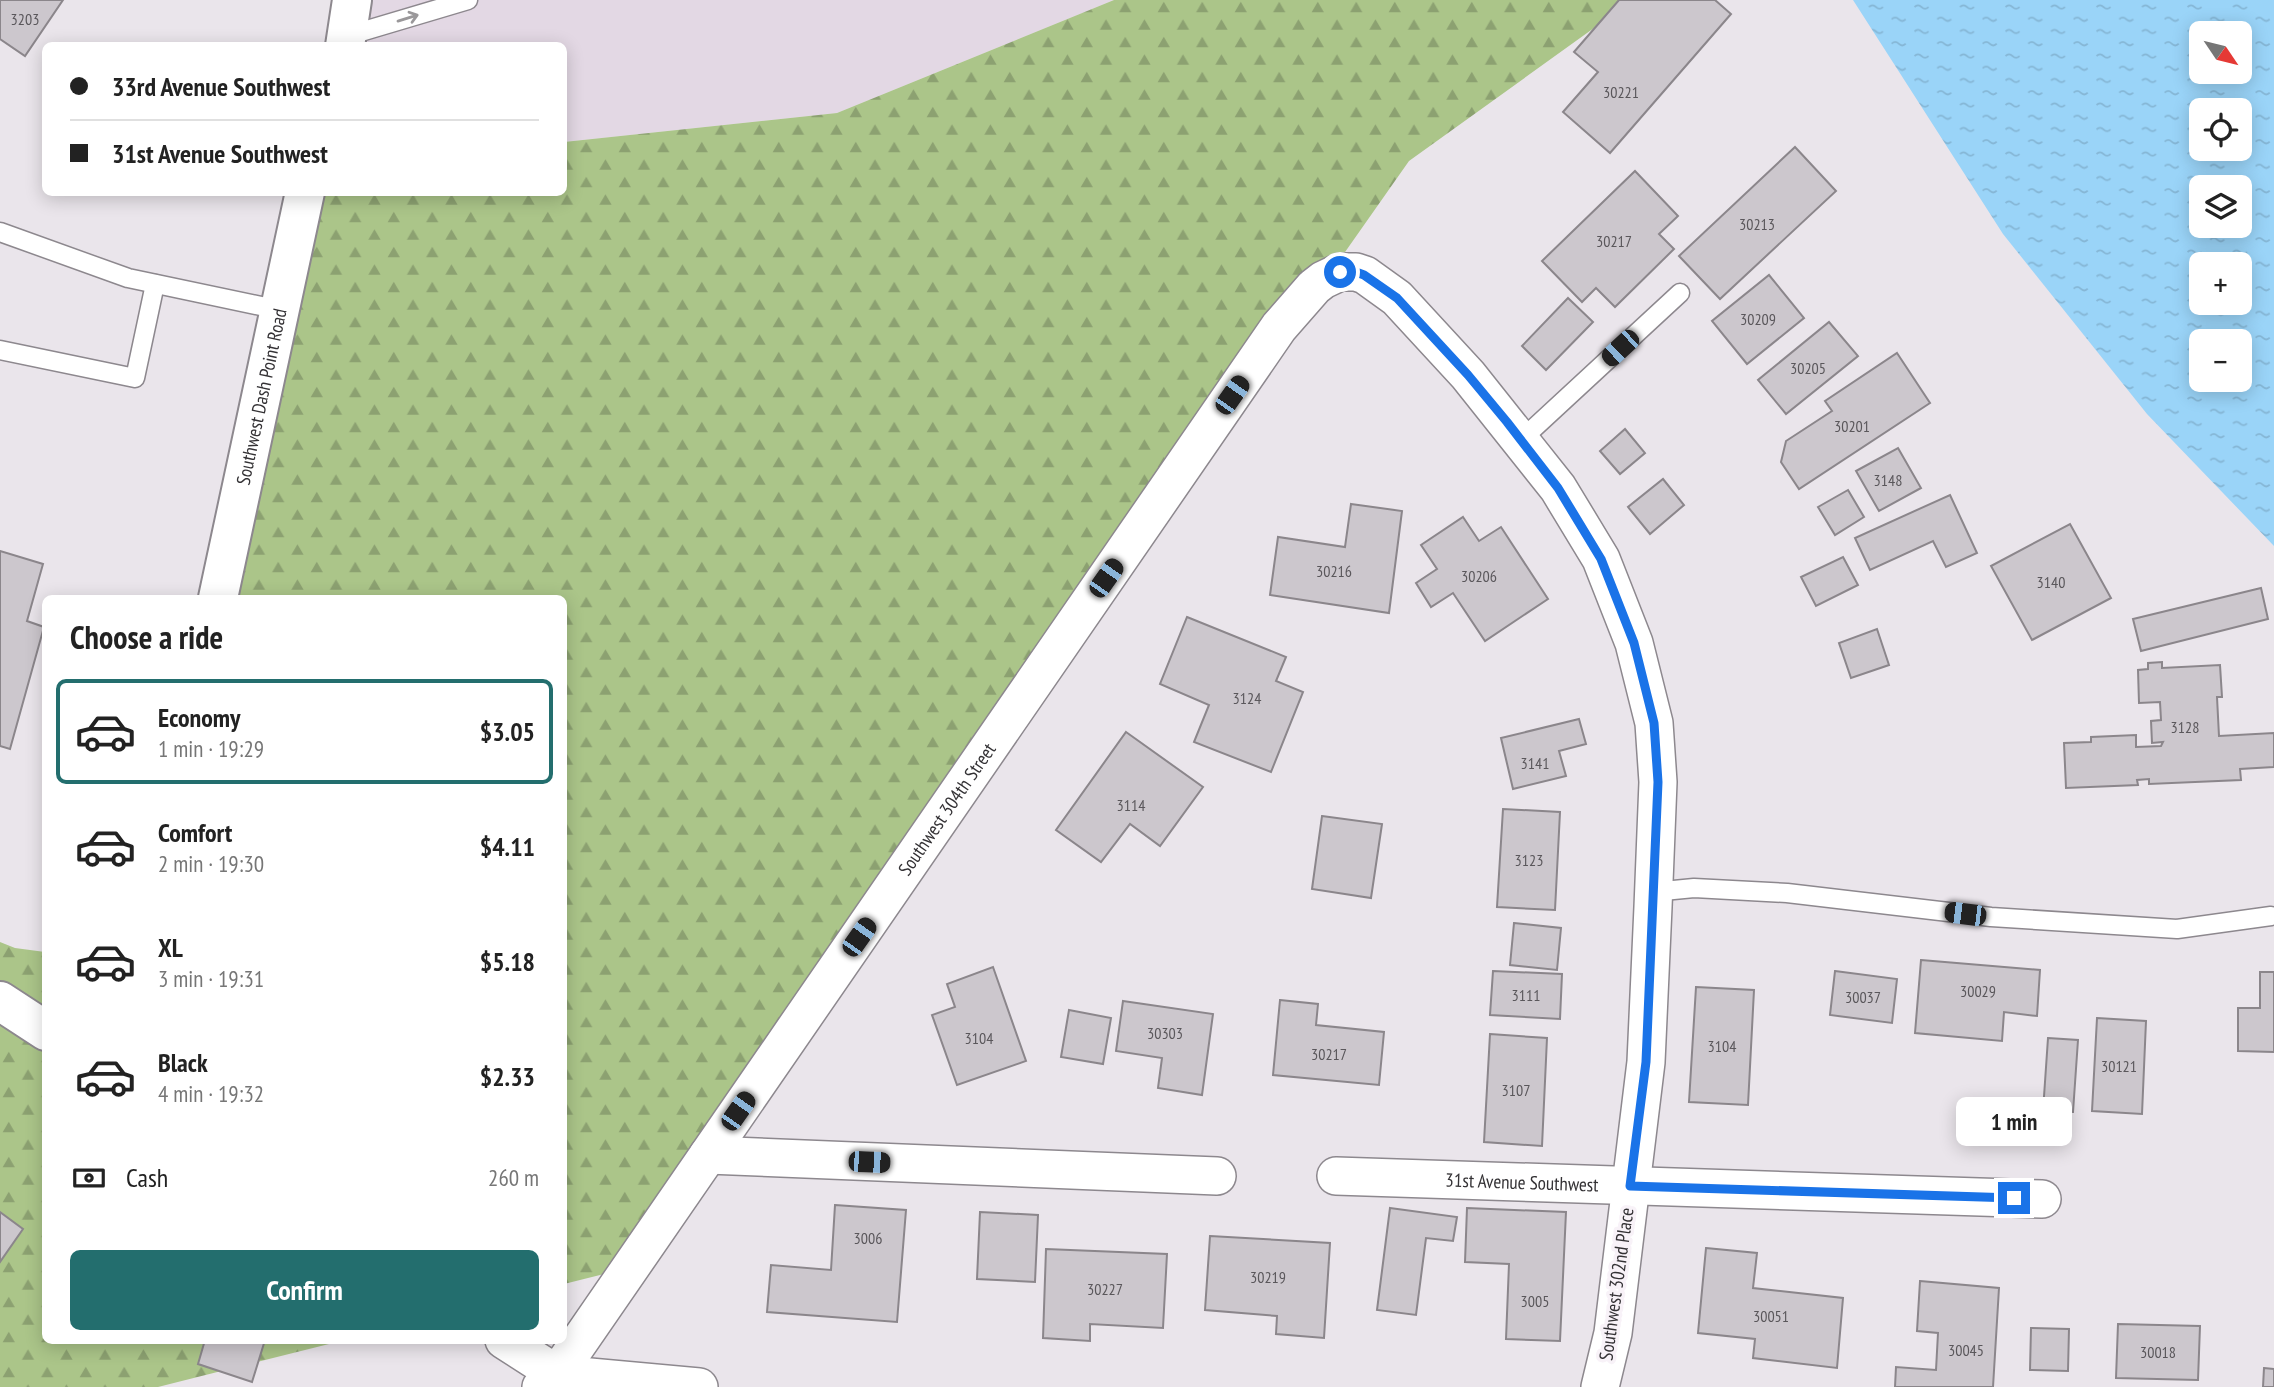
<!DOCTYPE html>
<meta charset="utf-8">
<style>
body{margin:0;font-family:"PT Sans Narrow",sans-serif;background:#f6f6f6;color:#222;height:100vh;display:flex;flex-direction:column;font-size:26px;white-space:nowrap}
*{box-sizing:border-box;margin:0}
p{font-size:23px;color:#767676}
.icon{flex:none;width:38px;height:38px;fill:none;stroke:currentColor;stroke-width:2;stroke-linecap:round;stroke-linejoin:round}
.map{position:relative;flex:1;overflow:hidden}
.panel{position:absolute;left:42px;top:595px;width:525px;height:749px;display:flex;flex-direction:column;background:#fff;border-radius:10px;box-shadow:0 4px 18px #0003}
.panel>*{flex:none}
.guide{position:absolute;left:42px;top:42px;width:525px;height:154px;border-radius:10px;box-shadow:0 4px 18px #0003;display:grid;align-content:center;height:154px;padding:0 28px;background:#fff}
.needle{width:46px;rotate:125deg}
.controls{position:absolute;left:2189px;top:21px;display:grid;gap:14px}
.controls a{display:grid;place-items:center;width:63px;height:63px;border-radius:10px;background:#fff;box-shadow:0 4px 18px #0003;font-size:35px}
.end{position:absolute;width:32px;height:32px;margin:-16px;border:9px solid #1a73e8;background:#fff;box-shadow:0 0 0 4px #fff}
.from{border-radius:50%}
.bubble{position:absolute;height:49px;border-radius:10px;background:#fff;box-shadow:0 4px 18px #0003;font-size:23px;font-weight:600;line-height:49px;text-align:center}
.car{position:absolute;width:21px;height:42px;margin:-21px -10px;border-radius:9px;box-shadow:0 0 5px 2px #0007;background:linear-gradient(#222 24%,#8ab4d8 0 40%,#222 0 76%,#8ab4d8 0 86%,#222 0)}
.guide b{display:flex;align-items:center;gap:24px;height:66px;font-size:26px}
.guide b+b{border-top:2px solid #e0e0e0}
.guide i{width:18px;height:18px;background:#222}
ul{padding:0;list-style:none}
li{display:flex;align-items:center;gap:21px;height:105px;margin:0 14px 10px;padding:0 14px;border:4px solid transparent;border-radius:10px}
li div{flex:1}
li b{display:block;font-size:26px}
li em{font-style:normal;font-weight:600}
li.current{border-color:#236e6e}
li>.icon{width:63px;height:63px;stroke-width:1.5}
h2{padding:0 28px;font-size:32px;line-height:84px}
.pay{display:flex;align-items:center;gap:18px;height:77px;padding:0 28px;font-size:26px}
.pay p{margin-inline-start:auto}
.action{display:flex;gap:14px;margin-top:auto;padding:14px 28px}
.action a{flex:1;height:80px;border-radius:10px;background:#236e6e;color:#fff;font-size:28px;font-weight:600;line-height:80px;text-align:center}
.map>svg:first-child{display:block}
</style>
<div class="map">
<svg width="2274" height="1387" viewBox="0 0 2274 1387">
<defs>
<pattern id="forest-firs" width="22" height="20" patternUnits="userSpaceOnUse" patternTransform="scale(1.75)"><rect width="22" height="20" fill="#abc589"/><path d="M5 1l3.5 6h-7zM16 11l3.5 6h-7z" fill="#8ca171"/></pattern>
<pattern id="water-ripples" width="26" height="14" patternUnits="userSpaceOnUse" patternTransform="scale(1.75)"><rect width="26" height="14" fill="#9ad4f8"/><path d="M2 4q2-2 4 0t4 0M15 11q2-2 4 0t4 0" fill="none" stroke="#85b6d5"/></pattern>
</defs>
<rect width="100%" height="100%" fill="#eae5eb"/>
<polygon fill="#e3d8e4" points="352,0 1114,0 837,113 564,142 564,46 345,46"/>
<g fill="url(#forest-firs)">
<polygon points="1114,0 1633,0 1409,161 632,1267 564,1284 564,598 209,598 304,193 564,192 564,142 837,113"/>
<polygon points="0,942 15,948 45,952 46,1340 341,1341 158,1387 0,1387"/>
</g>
<path fill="url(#water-ripples)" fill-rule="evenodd" d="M1853,0H2274V546L2147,414L2003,234ZM2202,33H2240V72H2202ZM2202,110H2240V149H2202ZM2202,187H2240V226H2202ZM2202,264H2240V303H2202ZM2202,341H2240V380H2202Z"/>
<g fill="#ccc7cd" stroke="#8b868b" stroke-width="2">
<polygon points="0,0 63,0 25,56 0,39"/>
<polygon points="1619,0 1715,0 1731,14 1610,153 1563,112 1598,72 1574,52"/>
<polygon points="1795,147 1836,191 1720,299 1679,256"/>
<polygon points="1635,171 1678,216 1659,234 1674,249 1615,307 1596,288 1582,302 1542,261"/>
<polygon points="1769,275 1804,318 1747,364 1712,321"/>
<polygon points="1568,298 1593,322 1546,370 1522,346"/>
<polygon points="1829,322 1858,356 1786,414 1758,380"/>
<polygon points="1897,353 1930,403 1799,489 1781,462 1786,441 1832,411 1825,401"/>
<polygon points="1625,429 1645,453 1620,474 1600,451"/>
<polygon points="1898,448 1921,488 1879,511 1856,471"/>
<polygon points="1663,479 1684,505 1650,534 1628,507"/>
<polygon points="1848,490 1864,517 1835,535 1818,507"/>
<polygon points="1950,495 1977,553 1946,567 1933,541 1870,570 1855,538"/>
<polygon points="1351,504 1402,511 1389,613 1270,595 1278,537 1345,547"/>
<polygon points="1463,517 1479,541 1501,527 1548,599 1485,641 1453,593 1431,607 1416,583 1437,569 1421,545"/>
<polygon points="2070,524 2111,598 2032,640 1991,566"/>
<polygon points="0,551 43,564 27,621 44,627 10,749 0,746"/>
<polygon points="1843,557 1858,585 1816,606 1801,577"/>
<polygon points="2261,588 2268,619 2141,651 2133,619"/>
<polygon points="1187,617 1286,657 1276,681 1303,692 1271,772 1194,742 1209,705 1160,684"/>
<polygon points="1877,629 1889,665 1851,678 1839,643"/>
<polygon points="2162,662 2162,668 2220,665 2222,697 2217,697 2219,736 2274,733 2274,767 2240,769 2241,780 2149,784 2149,779 2137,780 2138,785 2066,788 2064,743 2091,742 2091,737 2136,735 2136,747 2161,746 2163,742 2152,743 2151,721 2161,720 2160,702 2139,703 2138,670 2148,669 2148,663"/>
<polygon points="1579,719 1586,744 1559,751 1566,776 1513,789 1501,738"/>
<polygon points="1126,732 1203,787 1160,846 1130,824 1101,862 1056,830"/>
<polygon points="1503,809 1560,812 1555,910 1497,907"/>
<polygon points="1322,816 1382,824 1371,898 1312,889"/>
<polygon points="1514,923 1561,928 1557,970 1510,965"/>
<polygon points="1921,960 2040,970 2037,1016 2004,1012 2002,1041 1915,1033"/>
<polygon points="993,967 1026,1061 957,1085 932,1015 955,1007 947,984"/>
<polygon points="1493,971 1562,974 1560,1019 1490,1015"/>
<polygon points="1835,971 1897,979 1892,1023 1830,1015"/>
<polygon points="2260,972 2274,972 2274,1052 2238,1051 2238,1008 2260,1008"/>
<polygon points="1696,987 1754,990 1748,1105 1689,1102"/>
<polygon points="1280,1000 1318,1004 1316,1025 1384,1032 1379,1085 1273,1075"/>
<polygon points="1123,1001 1213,1014 1202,1095 1158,1088 1162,1058 1116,1051"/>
<polygon points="1069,1010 1111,1018 1103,1064 1061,1057"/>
<polygon points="2097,1018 2146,1021 2142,1114 2092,1111"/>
<polygon points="1490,1034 1547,1038 1542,1146 1484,1142"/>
<polygon points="2048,1038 2078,1040 2073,1112 2043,1111"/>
<polygon points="835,1205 906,1210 897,1322 767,1312 771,1265 831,1270"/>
<polygon points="1390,1208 1457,1217 1453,1241 1426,1238 1416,1315 1377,1310"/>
<polygon points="1467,1208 1566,1212 1560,1341 1506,1339 1509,1264 1465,1262"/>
<polygon points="0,1212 23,1229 0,1262"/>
<polygon points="980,1212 1038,1215 1035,1282 977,1279"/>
<polygon points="1210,1236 1330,1243 1324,1338 1276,1334 1277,1316 1205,1310"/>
<polygon points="1706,1248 1757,1253 1753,1288 1843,1298 1837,1368 1753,1358 1755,1339 1698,1333"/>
<polygon points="1046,1249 1167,1254 1163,1328 1090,1324 1090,1341 1043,1338"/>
<polygon points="1920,1281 1999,1288 1993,1387 1895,1387 1896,1367 1936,1370 1938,1333 1917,1331"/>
<polygon points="2118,1324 2200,1326 2198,1380 2116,1378"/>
<polygon points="2031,1328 2069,1329 2068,1371 2030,1370"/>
<polygon points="205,1340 265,1340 252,1382 198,1364"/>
<polygon points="2264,1368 2274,1369 2274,1387 2263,1387"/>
</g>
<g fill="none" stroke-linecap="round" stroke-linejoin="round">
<g stroke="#8d888e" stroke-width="21">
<g id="service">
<polyline points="347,36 468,0"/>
<polyline points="0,232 128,278 280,310"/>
<polyline points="0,350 135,378 155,284"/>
<polyline points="1521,440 1680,293"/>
<polyline points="1653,892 1694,888 1787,893 1991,917 2177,929 2271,916"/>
</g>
</g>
<g stroke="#8d888e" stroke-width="40">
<g id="minor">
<polyline points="708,1155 1217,1176"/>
<path id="s1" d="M1336,1176L2042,1199"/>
<polyline points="504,1340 557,1374 699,1387"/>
<path id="s2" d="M541,1387L557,1374L1279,327L1314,287L1323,280L1340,272H1356L1365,275L1397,298L1468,375L1558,488L1601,559L1634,643L1654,723L1658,782L1653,907L1646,1062L1613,1333L1600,1387"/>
</g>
</g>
<g stroke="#8d888e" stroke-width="42">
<g id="secondary">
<polyline points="345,46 352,0"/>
<path id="s3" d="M218,598L305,192"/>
<polyline points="0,1001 46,1031"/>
</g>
</g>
<use href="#service" stroke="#fff" stroke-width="18"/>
<use href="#minor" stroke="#fff" stroke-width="37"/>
<use href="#secondary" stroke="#fff" stroke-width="38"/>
</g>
<defs><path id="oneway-shaft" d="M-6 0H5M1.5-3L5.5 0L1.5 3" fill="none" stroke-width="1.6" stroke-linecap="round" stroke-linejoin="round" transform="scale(1.75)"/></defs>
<use stroke="#9a989a" href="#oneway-shaft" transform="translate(408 18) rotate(-17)"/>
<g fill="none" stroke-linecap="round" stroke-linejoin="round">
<polyline stroke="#1a73e8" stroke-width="9" points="1340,272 1356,272 1364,275 1397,298 1468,375 1507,422 1558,488 1601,559 1634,643 1654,723 1658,782 1646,1062 1630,1186 2014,1198"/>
</g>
<g text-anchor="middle" stroke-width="7" stroke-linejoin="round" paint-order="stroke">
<g font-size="16" fill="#5a575b">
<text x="25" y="25">3203</text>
<text x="1621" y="98">30221</text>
<text x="1757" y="230">30213</text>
<text x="1614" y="247">30217</text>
<text x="1758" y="325">30209</text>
<text x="1808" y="374">30205</text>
<text x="1852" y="432">30201</text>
<text x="1888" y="486">3148</text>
<text x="1334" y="577">30216</text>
<text x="1479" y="582">30206</text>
<text x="2051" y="588">3140</text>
<text x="1247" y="704">3124</text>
<text x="2185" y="733">3128</text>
<text x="1535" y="769">3141</text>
<text x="1131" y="811">3114</text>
<text x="1529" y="866">3123</text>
<text x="1978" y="997">30029</text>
<text x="1526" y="1001">3111</text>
<text x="1863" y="1003">30037</text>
<text x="1165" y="1039">30303</text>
<text x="979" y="1044">3104</text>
<text x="1722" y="1052">3104</text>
<text x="1329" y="1060">30217</text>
<text x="2119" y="1072">30121</text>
<text x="1516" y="1096">3107</text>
<text x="868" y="1244">3006</text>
<text x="1268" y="1283">30219</text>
<text x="1105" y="1295">30227</text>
<text x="1535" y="1307">3005</text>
<text x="1771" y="1322">30051</text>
<text x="1966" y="1356">30045</text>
<text x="2158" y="1358">30018</text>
</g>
<g font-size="19" fill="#343235" stroke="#f8f2f8">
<text dy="7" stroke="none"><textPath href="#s3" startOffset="206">Southwest Dash Point Road</textPath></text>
<text dy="7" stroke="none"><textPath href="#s2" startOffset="707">Southwest 304th Street</textPath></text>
<text dy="7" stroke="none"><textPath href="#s1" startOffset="186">31st Avenue Southwest</textPath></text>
<text transform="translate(1616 1284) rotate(-82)" y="7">Southwest 302nd Place</text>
</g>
</g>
</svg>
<div class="controls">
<a><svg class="needle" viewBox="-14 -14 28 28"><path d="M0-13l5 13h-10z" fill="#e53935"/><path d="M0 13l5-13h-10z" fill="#767676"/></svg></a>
<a><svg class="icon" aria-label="locate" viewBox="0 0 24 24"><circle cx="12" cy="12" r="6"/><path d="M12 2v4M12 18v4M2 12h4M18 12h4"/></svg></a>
<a><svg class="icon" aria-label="layers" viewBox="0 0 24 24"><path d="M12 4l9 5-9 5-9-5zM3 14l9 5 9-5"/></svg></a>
<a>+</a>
<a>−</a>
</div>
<i class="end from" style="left:1340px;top:272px"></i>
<i class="end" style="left:2014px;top:1198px"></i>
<div class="bubble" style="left:1956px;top:1097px;width:116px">1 min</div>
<i class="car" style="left:1620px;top:348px;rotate:227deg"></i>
<i class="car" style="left:1232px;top:395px;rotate:35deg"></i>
<i class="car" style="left:1106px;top:578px;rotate:35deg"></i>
<i class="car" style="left:1965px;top:914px;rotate:277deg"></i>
<i class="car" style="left:859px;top:937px;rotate:35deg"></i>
<i class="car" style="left:738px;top:1111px;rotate:35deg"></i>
<i class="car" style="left:869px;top:1162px;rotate:92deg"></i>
<div class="guide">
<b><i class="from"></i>33rd Avenue Southwest</b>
<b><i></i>31st Avenue Southwest</b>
</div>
<section class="panel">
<h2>Choose a ride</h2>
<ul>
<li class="current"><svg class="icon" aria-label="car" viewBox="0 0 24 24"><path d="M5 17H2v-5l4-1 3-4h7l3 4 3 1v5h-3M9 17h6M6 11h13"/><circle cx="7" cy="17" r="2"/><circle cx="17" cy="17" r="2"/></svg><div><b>Economy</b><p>1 min · 19:29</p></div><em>$3.05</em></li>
<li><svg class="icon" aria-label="car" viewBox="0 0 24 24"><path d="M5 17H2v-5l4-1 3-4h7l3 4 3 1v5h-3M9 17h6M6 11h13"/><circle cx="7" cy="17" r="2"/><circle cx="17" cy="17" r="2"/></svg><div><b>Comfort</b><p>2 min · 19:30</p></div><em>$4.11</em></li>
<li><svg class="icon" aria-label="car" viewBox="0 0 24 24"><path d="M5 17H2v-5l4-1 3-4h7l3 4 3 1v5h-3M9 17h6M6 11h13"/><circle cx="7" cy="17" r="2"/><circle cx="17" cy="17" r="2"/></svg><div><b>XL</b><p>3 min · 19:31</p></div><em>$5.18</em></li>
<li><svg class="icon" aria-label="car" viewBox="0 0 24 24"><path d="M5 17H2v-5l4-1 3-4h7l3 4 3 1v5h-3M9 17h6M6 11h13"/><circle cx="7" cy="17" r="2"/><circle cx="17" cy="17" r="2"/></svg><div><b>Black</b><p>4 min · 19:32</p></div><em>$2.33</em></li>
</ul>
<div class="pay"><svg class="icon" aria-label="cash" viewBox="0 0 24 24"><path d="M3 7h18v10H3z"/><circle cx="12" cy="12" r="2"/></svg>Cash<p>260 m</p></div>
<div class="action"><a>Confirm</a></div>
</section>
</div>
